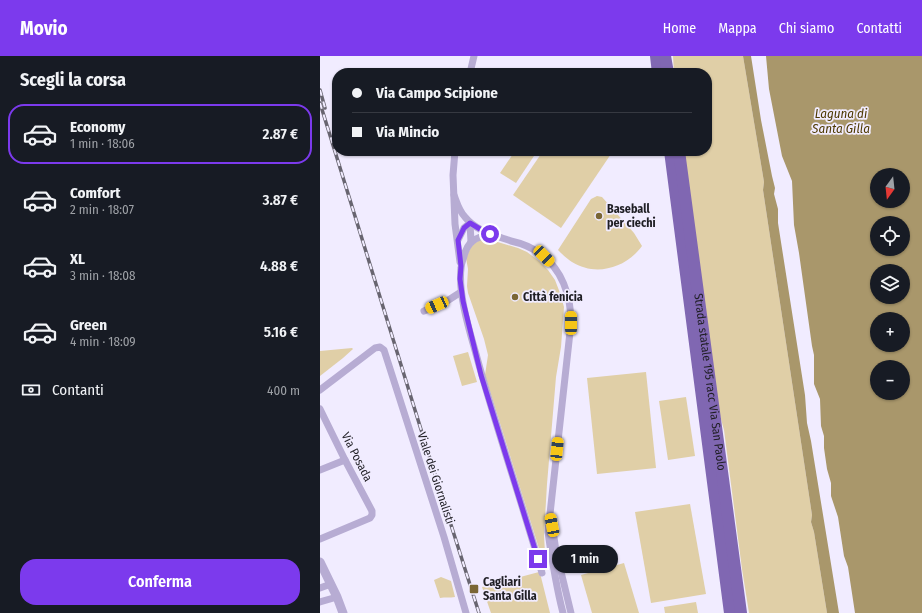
<!DOCTYPE html>
<html lang="it">
<meta charset="utf-8">
<style>
body{margin:0;font-family:"Fira Sans Condensed",sans-serif;background:#20242c;color:#f1f3f6;height:100vh;display:flex;flex-direction:column;font-size:15px;white-space:nowrap}
*{box-sizing:border-box;margin:0}
p{font-size:13px;color:#9ea1a6}
.icon{flex:none;width:22px;height:22px;fill:none;stroke:currentColor;stroke-width:2;stroke-linecap:round;stroke-linejoin:round}
.map{position:relative;flex:1;overflow:hidden}
.side{display:flex;flex-direction:column;background:#171b24;width:320px}
.side>*{flex:none}
.banner{position:absolute;left:12px;top:12px;width:380px;height:88px;border-radius:16px;box-shadow:0 1px 3px #0004;display:grid;align-content:center;height:88px;padding:0 20px;background:#171b24}
.needle{width:26px;rotate:195deg}
.tools{position:absolute;left:550px;top:112px;display:grid;gap:8px}
.tools a{display:grid;place-items:center;width:40px;height:40px;border-radius:50%;background:#171b24;box-shadow:0 1px 3px #0004;font-size:20px}
.end{position:absolute;width:18px;height:18px;margin:-9px;border:5px solid #7c3aed;background:#fff;box-shadow:0 0 0 2px #fff}
.from{border-radius:50%}
.bubble{position:absolute;height:28px;border-radius:14px;background:#171b24;box-shadow:0 1px 3px #0004;font-size:13px;font-weight:600;line-height:28px;text-align:center}
.car{position:absolute;width:12px;height:24px;margin:-12px -6px;border-radius:5px;box-shadow:0 0 3px 1px #0007;background:linear-gradient(#f5c518 24%,#345 0 40%,#f5c518 0 76%,#345 0 86%,#f5c518 0)}
.banner b{display:flex;align-items:center;gap:14px;height:38px;font-size:15px}
.banner b+b{border-top:1px solid #363941}
.banner i{width:10px;height:10px;background:#f1f3f6}
ul{padding:0;list-style:none}
li{display:flex;align-items:center;gap:12px;height:60px;margin:0 8px 6px;padding:0 12px;border:2px solid transparent;border-radius:16px}
li div{flex:1}
li b{display:block;font-size:15px}
li em{font-style:normal;font-weight:600}
li.on{border-color:#7c3aed}
li>.icon{width:36px;height:36px;stroke-width:1.5}
h2{padding:0 20px;font-size:18px;line-height:48px}
.pay{display:flex;align-items:center;gap:10px;height:44px;padding:0 20px;font-size:15px}
.pay p{margin-inline-start:auto}
.cta{display:flex;gap:8px;margin-top:auto;padding:8px 20px}
.cta a{flex:1;height:46px;border-radius:16px;background:#7c3aed;color:#fff;font-size:16px;font-weight:600;line-height:46px;text-align:center}
header{display:flex;align-items:center;gap:24px;box-sizing:border-box;height:56px;padding:0 20px;background:#7c3aed;color:#fff}
header strong{font-size:19px}
nav{display:flex;gap:22px;margin-inline-start:auto;font-size:14px}
main{display:flex;flex:1;min-height:0}
.map>svg:first-child{display:block}
</style>
<header>
<strong>Movio</strong>
<nav><a>Home</a><a>Mappa</a><a>Chi siamo</a><a>Contatti</a></nav>
</header>
<main>
<section class="side">
<h2>Scegli la corsa</h2>
<ul>
<li class="on"><svg class="icon" aria-label="car" viewBox="0 0 24 24"><path d="M5 17H2v-5l4-1 3-4h7l3 4 3 1v5h-3M9 17h6M6 11h13"/><circle cx="7" cy="17" r="2"/><circle cx="17" cy="17" r="2"/></svg><div><b>Economy</b><p>1 min · 18:06</p></div><em>2.87 €</em></li>
<li><svg class="icon" aria-label="car" viewBox="0 0 24 24"><path d="M5 17H2v-5l4-1 3-4h7l3 4 3 1v5h-3M9 17h6M6 11h13"/><circle cx="7" cy="17" r="2"/><circle cx="17" cy="17" r="2"/></svg><div><b>Comfort</b><p>2 min · 18:07</p></div><em>3.87 €</em></li>
<li><svg class="icon" aria-label="car" viewBox="0 0 24 24"><path d="M5 17H2v-5l4-1 3-4h7l3 4 3 1v5h-3M9 17h6M6 11h13"/><circle cx="7" cy="17" r="2"/><circle cx="17" cy="17" r="2"/></svg><div><b>XL</b><p>3 min · 18:08</p></div><em>4.88 €</em></li>
<li><svg class="icon" aria-label="car" viewBox="0 0 24 24"><path d="M5 17H2v-5l4-1 3-4h7l3 4 3 1v5h-3M9 17h6M6 11h13"/><circle cx="7" cy="17" r="2"/><circle cx="17" cy="17" r="2"/></svg><div><b>Green</b><p>4 min · 18:09</p></div><em>5.16 €</em></li>
</ul>
<div class="pay"><svg class="icon" aria-label="cash" viewBox="0 0 24 24"><path d="M3 7h18v10H3z"/><circle cx="12" cy="12" r="2"/></svg>Contanti<p>400 m</p></div>
<div class="cta"><a>Conferma</a></div>
</section>
<div class="map">
<svg width="602" height="557" viewBox="0 0 602 557">
<rect width="100%" height="100%" fill="#f1ecff"/>
<g fill="#e0cfa7">
<polygon points="353,0 423,0 444,126 443,134 492,459 491,466 494,476 507,557 429,557 422,513 404,374 399,356 363,95 387,95 387,17 354,17"/>
<polygon points="195,95 214,95 216,97 196,127 180,117"/>
<polygon points="223,95 293,95 241,172 193,139"/>
<path d="M277,140L282,141L314,177L322,190C306,212 276,221 252,206C247,203 242,198 238,194L271,143Z"/>
<polygon points="160,184 171,184 198,192 207,196 219,205 228,214 235,224 240,237 244,251 241,291 236,321 227,428 224,479 226,515 165,319 168,299 164,283 148,237 147,230 148,213 146,202 151,191 155,187"/>
<polygon points="32,292 33,293 23,302 0,320 0,295"/>
<polygon points="148,296 157,326 142,330 133,300"/>
<polygon points="326,316 336,412 277,418 267,322"/>
<polygon points="366,341 375,400 348,404 339,345"/>
<polygon points="370,448 386,538 331,547 315,456"/>
<polygon points="304,507 319,557 272,557 261,519"/>
<polygon points="219,516 220,517 230,557 171,557 162,531"/>
<path d="M121,521L131,525L135,541C130,542 125,541 120,542L114,524Z"/>
<polygon points="376,546 378,557 345,557 344,551"/>
</g>
<g fill="#a9976b" fill-rule="evenodd">
<polygon points="423,0 431,0 441,64 452,120 455,132 454,138 458,153 458,167 485,339 487,367 491,385 519,557 507,557 494,476 491,466 492,459 443,134 444,126"/>
<path d="M446,0H602V557H535L528,511L524,500L518,461L511,440V427L507,413L504,392V380L501,370L500,343L494,328V299L492,290L479,197L474,169L472,125L462,100L449,33ZM557,119H583V145H557ZM557,167H583V193H557ZM557,215H583V241H557ZM557,263H583V289H557ZM557,311H583V337H557Z"/>
</g>
<g fill="none" stroke-linecap="round" stroke-linejoin="round">
<g stroke="#b7acd3" stroke-width="7">
<polyline points="150,17 154,0"/>
<polyline points="135,95 133,119 135,168 140,206"/>
<path d="M134,139C137,147 139,155 145,161C156,175 174,179 191,185C200,187 211,191 219,197C242,212 251,240 251,267L228,476C232,504 236,530 243,557"/>
<polyline points="150,167 151,186"/>
<path d="M169,178C155,182 148,185 144,200C143,204 141,208 141,212C138,238 149,273 156,298C176,372 201,443 222,517"/>
<polyline points="138,184 144,172 150,167"/>
<polyline points="104,255 127,245 141,236"/>
<polyline points="0,334 55,292 60,291 64,294 124,481 146,557"/>
<polyline points="0,353 25,404 52,455 52,459 50,462 0,483"/>
<polyline points="0,414 25,404"/>
<polyline points="232,468 236,495 251,557"/>
<polyline points="0,532 11,528"/>
<polyline points="0,546 17,541"/>
</g>
<polyline stroke="#b7acd3" stroke-width="9" points="0,506 17,541 23,557"/>
<g stroke="#8067b2" stroke-width="12">
<polyline points="336,0 338,17"/>
<polyline points="345,0 348,17"/>
<polyline points="350,95 410,557"/>
<path id="s1" d="M359,95L421,557"/>
</g>
<g stroke="#686570" stroke-width="3.5">
<g id="rail">
<polyline points="0,34 5,52"/>
<polyline points="0,47 112,409 159,557"/>
</g>
</g>
<use href="#rail" stroke="#f1ecff" stroke-width="2" stroke-dasharray="6" stroke-linecap="butt"/>
</g>
<g fill="none" stroke-linecap="round" stroke-linejoin="round">
<polyline stroke="#7c3aed" stroke-width="5" points="170,178 160,173 150,167 144,172 138,184 141,210 140,223 143,245 161,319 218,503"/>
</g>
<g fill="#7a6635" stroke="#f1ecff" stroke-width="1.5">
<circle cx="279" cy="160" r="4"/>
<circle cx="195" cy="241" r="4"/>
<rect x="149" y="528" width="10" height="10" rx="2"/>
</g>
<g text-anchor="middle" stroke-width="3.5" stroke-linejoin="round" paint-order="stroke">
<g font-size="12" font-weight="bold" fill="#1f1e24" stroke="#f1ecff" text-anchor="start">
<text x="287" y="157">Baseball<tspan x="287" dy="14">per ciechi</tspan></text>
<text x="203" y="245">Città fenicia</text>
<text x="163" y="530">Cagliari<tspan x="163" dy="14">Santa Gilla</tspan></text>
</g>
<g font-size="12" fill="#1f1e24" stroke="#f1ecff">
<text dy="4" stroke="none"><textPath href="#s1" startOffset="233">Strada statale 195 racc Via San Paolo</textPath></text>
<text transform="translate(37 401) rotate(63)" y="4">Via Posada</text>
<text transform="translate(116 422) rotate(72)" y="4">Viale dei Giornalisti</text>
</g>
<g font-size="13" font-style="italic" fill="#4d3900" stroke="#f1ecff">
<text x="521" y="62">Laguna di<tspan x="521" dy="15">Santa Gilla</tspan></text>
</g>
</g>
</svg>
<div class="tools">
<a><svg class="needle" viewBox="-14 -14 28 28"><path d="M0-13l5 13h-10z" fill="#e53935"/><path d="M0 13l5-13h-10z" fill="#9ea1a6"/></svg></a>
<a><svg class="icon" aria-label="locate" viewBox="0 0 24 24"><circle cx="12" cy="12" r="6"/><path d="M12 2v4M12 18v4M2 12h4M18 12h4"/></svg></a>
<a><svg class="icon" aria-label="layers" viewBox="0 0 24 24"><path d="M12 4l9 5-9 5-9-5zM3 14l9 5 9-5"/></svg></a>
<a>+</a>
<a>−</a>
</div>
<i class="end from" style="left:170px;top:178px"></i>
<i class="end" style="left:218px;top:503px"></i>
<div class="bubble" style="left:232px;top:489px;width:66px">1 min</div>
<i class="car" style="left:224px;top:200px;rotate:135deg"></i>
<i class="car" style="left:117px;top:249px;rotate:246deg"></i>
<i class="car" style="left:251px;top:267px;rotate:0deg"></i>
<i class="car" style="left:237px;top:393px;rotate:6deg"></i>
<i class="car" style="left:232px;top:469px;rotate:349deg"></i>
<div class="banner">
<b><i class="from"></i>Via Campo Scipione</b>
<b><i></i>Via Mincio</b>
</div>
</div>
</main>
